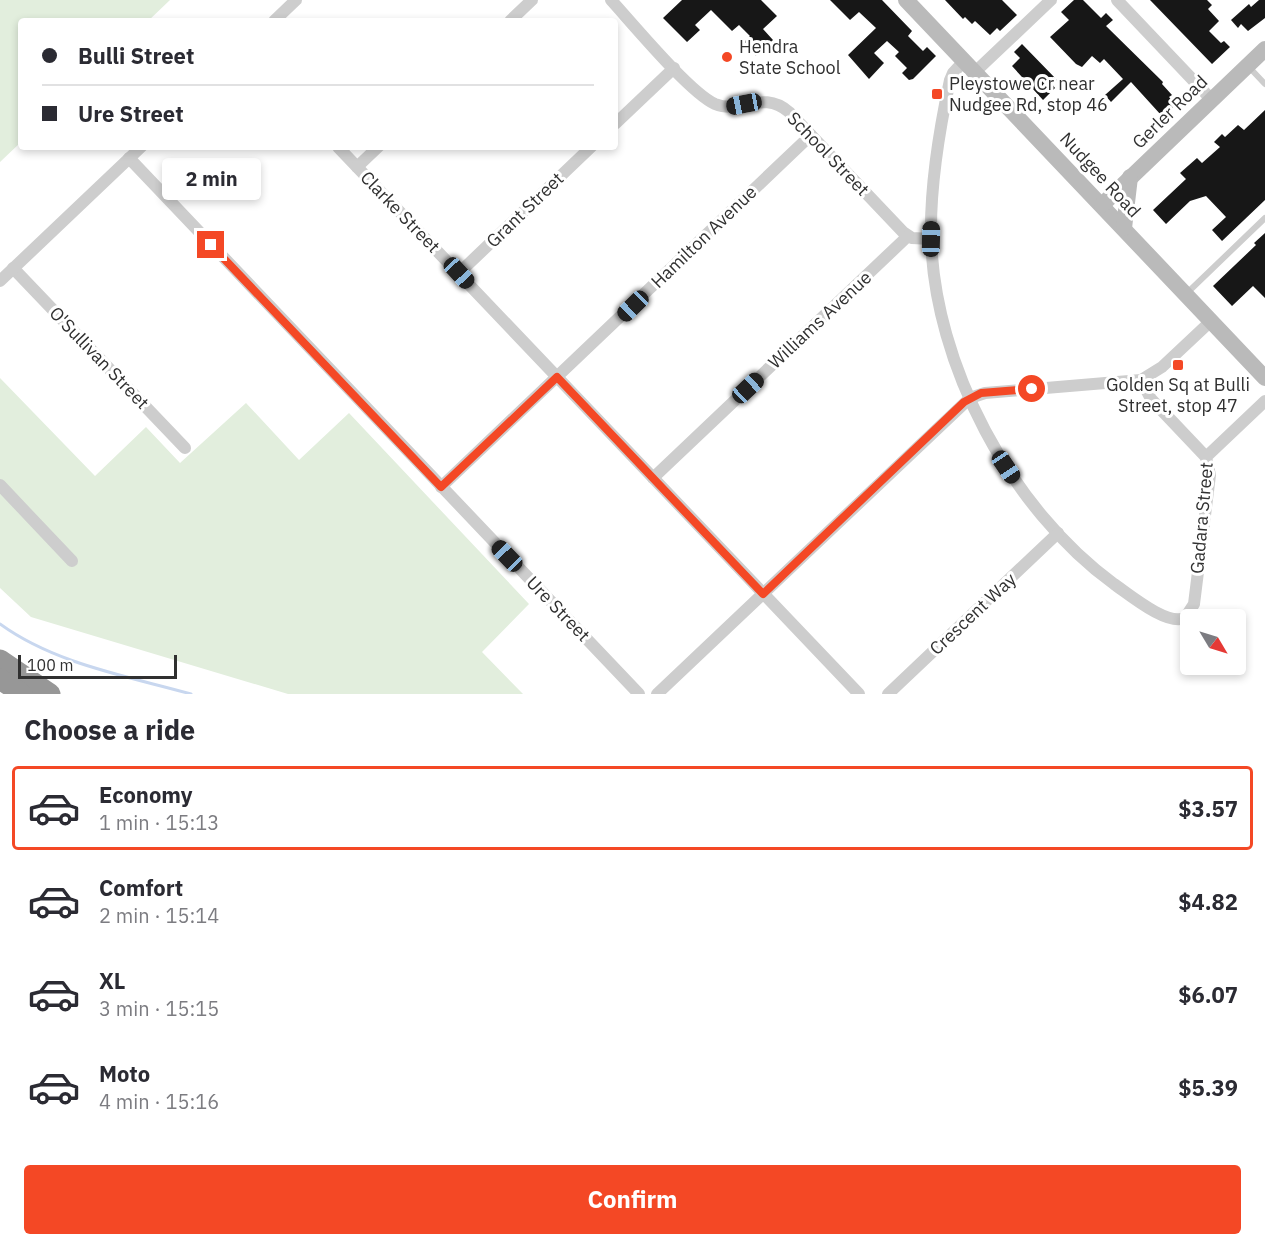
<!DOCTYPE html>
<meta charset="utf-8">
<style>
body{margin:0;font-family:"IBM Plex Sans",sans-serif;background:#f7f7f7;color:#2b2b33;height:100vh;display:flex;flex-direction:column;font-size:22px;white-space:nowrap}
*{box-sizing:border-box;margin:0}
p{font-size:20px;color:#7c7c81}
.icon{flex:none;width:33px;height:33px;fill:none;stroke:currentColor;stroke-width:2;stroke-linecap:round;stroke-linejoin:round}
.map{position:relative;height:694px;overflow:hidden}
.details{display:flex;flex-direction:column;background:#fff;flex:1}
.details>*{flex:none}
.guide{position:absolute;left:18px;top:18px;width:600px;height:132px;border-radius:6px;box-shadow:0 3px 9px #0003;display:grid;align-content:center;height:132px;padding:0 24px;background:#fff}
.needle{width:39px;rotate:128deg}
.controls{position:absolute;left:1180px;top:609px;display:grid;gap:12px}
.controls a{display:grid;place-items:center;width:66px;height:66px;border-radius:6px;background:#fff;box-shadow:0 3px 9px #0003;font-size:30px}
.scale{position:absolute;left:18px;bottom:15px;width:159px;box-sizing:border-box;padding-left:6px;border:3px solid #303030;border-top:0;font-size:16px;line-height:21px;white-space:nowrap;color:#303030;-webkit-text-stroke:4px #fff;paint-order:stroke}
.end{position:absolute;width:27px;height:27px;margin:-14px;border:8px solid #f44825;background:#fff;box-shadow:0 0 0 3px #fff}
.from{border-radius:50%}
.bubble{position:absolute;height:42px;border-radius:6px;background:#fff;box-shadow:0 3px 9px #0003;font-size:20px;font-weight:700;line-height:42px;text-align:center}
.car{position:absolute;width:18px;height:36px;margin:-18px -9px;border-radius:8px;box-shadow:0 0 4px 2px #0007;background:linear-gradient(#222 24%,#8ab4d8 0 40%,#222 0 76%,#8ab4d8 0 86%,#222 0)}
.guide b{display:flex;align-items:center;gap:21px;height:57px;font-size:22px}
.guide b+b{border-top:2px solid #e1e1e2}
.guide i{width:15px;height:15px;background:#2b2b33}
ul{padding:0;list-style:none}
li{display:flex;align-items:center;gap:18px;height:84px;margin:0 12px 9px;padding:0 12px;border:3px solid transparent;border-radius:6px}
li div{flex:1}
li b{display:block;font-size:22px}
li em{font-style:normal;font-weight:700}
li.on{border-color:#f44825}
li>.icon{width:54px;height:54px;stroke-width:1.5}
h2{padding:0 24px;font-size:27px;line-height:72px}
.primary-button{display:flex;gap:12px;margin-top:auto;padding:12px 24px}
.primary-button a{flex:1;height:69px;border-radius:6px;background:#f44825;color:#fff;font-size:24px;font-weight:700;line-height:69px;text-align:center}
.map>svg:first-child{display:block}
</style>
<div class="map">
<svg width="1265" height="694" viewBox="0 0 1265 694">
<rect width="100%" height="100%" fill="#fff"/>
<g fill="#e2eedd">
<polygon points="0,0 170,0 148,21 21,21 21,142 0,162"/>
<polygon points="0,378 95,476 146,427 180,463 246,403 299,460 349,413 529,604 482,652 523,694 288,694 31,617 0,588"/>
</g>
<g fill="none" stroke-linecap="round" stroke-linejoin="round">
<path stroke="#c8d7ef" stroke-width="3" d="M0,624C55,664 127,676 191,694"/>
</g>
<g fill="#171717">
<polygon points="682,0 761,0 777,16 763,29 773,40 756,56 744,42 750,36 739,25 732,31 711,10 695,25 700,30 687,42 663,18"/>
<polygon points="830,0 882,0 912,31 908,36 923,51 927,47 936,56 913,79 909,80 902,73 907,68 895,56 899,52 887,41 874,53 884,63 869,79 848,55 876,28 859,12 850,20"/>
<polygon points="945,0 1002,0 1017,15 1000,31 997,28 990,35 975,21 972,24 965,17 963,19"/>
<polygon points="1074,0 1083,0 1101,18 1106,13 1113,20 1106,26 1163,82 1162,84 1172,95 1169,97 1176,105 1166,114 1164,112 1161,115 1131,82 1111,102 1105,95 1123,79 1104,59 1100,63 1092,56 1082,67 1076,64 1050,37 1069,20 1061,12"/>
<polygon points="1150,0 1207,0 1212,5 1208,9 1219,21 1209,31 1221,43 1224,41 1230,47 1212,64"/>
<polygon points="1259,0 1265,0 1265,18 1248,31 1241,24 1238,28 1231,20 1249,4 1251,7"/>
<polygon points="1022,44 1057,80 1052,84 1055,88 1043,100 1012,66 1020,58 1014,52"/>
<polygon points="1265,110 1265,200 1222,241 1212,230 1226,217 1206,196 1190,201 1166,224 1153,210 1186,179 1180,173 1197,158 1202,163 1220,147 1214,142 1222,134 1225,137 1238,125 1244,130"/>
<polygon points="1265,233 1265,298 1253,286 1232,306 1213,286 1256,245 1254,243"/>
</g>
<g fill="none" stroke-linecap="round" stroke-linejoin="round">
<g stroke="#cdcdcd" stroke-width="6">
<polyline points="1248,66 1265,84"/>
<polyline points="1186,294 1265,218"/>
</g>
<g stroke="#cdcdcd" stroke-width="12">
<path d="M611,0C632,23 690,93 715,104C742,115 762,89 789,112L903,232L912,238L931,239"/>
<polyline points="1117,0 1211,99"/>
<polyline points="274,21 296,0"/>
<polyline points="510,21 532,0"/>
<path d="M964,61L953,73L950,80C939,131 930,184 931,237C934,365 1011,509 1114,584C1130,595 1167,626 1185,618L1194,604L1210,475L1206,457L1265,401"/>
<polyline points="975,72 1051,0"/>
<polyline points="615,124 674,68"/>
<polyline points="338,147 859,694"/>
<polyline points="129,158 639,694"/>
<polyline points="357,167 378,147"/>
<polyline points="13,268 185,448"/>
<polyline points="459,273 591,147"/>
<polyline points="0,281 141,147"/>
<polyline points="1141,380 1151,399 1206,457"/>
<polyline points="653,478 908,236"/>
<polyline points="0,485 72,561"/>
<polyline points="441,487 811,135"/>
<polyline points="657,694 970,398 985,393 1141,380 1162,367 1211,321"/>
<polyline points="888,694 1058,533"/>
</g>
<g stroke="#bababa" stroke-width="16">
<polyline points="906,0 1265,378"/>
<polyline points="1102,205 1265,49"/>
<polyline points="1124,228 1130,177"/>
</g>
<g stroke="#979797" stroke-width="21">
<polyline points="0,660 50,694"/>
<polyline points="0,679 22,694"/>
</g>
</g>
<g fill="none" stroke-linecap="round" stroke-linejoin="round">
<polyline stroke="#f44825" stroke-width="8" points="211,245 441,487 557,377 763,594 964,402 981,393 1032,389"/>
</g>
<g fill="#f44825" stroke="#fff" stroke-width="2">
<circle cx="727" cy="57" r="6"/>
<rect x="931" y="88" width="12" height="12" rx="3"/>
<rect x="1172" y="359" width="12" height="12" rx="3"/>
</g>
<g text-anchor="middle" stroke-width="6" stroke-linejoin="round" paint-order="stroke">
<g font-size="18" fill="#303030" stroke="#fff" text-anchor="start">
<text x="739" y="53">Hendra<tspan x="739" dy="21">State School</tspan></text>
<text x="949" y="90">Pleystowe Cr near<tspan x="949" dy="21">Nudgee Rd, stop 46</tspan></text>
<text x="1178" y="391" text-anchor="middle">Golden Sq at Bulli<tspan x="1178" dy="21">Street, stop 47</tspan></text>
</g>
<g font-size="18" fill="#303030" stroke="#fff">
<text transform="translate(1170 112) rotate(-44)" y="6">Gerler Road</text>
<text transform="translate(828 154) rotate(46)" y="6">School Street</text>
<text transform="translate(1100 175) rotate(47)" y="6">Nudgee Road</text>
<text transform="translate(525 210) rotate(-44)" y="6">Grant Street</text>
<text transform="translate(400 212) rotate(46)" y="6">Clarke Street</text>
<text transform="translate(704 237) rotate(-44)" y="6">Hamilton Avenue</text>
<text transform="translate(820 320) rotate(-43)" y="6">Williams Avenue</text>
<text transform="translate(99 358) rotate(46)" y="6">O'Sullivan Street</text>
<text transform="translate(1202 518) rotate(-85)" y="6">Gadara Street</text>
<text transform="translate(558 609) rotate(46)" y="6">Ure Street</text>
<text transform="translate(973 614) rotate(-43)" y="6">Crescent Way</text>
</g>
</g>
</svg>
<div class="controls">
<a><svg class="needle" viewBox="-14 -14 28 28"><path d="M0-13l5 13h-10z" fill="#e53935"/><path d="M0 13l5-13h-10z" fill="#7c7c81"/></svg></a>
</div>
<div class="scale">100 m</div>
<i class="end from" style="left:1032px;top:389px"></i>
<i class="end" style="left:211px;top:245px"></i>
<div class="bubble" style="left:162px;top:158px;width:99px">2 min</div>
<i class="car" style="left:744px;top:104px;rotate:259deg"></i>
<i class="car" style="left:931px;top:239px;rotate:1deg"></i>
<i class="car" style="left:459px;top:273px;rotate:137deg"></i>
<i class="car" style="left:633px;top:306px;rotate:226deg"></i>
<i class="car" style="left:748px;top:388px;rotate:47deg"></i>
<i class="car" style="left:1006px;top:467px;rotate:146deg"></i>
<i class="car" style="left:507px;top:556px;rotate:316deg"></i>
<div class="guide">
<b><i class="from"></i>Bulli Street</b>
<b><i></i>Ure Street</b>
</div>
</div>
<section class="details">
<h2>Choose a ride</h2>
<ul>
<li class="on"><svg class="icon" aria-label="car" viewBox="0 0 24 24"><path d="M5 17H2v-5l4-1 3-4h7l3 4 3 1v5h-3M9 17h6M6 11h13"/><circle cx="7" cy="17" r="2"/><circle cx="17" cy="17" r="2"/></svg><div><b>Economy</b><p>1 min · 15:13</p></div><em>$3.57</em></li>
<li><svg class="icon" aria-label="car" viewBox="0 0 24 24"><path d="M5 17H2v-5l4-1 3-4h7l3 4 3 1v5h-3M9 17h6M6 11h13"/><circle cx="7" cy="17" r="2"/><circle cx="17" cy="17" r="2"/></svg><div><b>Comfort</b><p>2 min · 15:14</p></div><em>$4.82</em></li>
<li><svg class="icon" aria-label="car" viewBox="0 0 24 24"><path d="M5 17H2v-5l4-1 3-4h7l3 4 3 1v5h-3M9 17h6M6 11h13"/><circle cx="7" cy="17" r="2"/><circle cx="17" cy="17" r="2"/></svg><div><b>XL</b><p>3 min · 15:15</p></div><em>$6.07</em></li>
<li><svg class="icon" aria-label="car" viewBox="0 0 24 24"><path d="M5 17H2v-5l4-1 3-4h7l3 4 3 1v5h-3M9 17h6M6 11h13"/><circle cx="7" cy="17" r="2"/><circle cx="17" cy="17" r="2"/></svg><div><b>Moto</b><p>4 min · 15:16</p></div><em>$5.39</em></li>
</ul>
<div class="primary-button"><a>Confirm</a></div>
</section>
